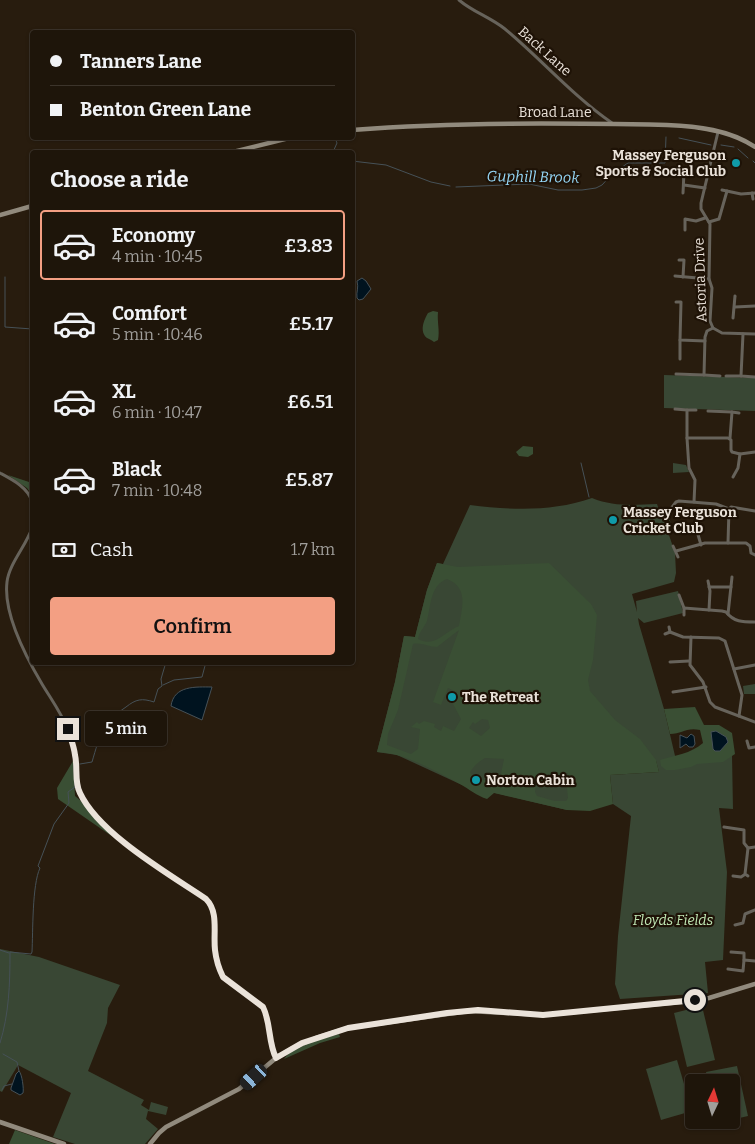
<!DOCTYPE html>
<meta charset="utf-8">
<style>
body{margin:0;font-family:Bitter,serif;background:#261e13;color:#f1f3f6;height:100vh;display:flex;flex-direction:column;font-size:19px;white-space:nowrap}
*{box-sizing:border-box;margin:0}
p{font-size:16px;color:#a19f9c}
.icon{flex:none;width:28px;height:28px;fill:none;stroke:currentColor;stroke-width:2;stroke-linecap:round;stroke-linejoin:round}
.map{position:relative;flex:1;overflow:hidden}
.drawer{position:absolute;left:30px;top:150px;width:325px;height:515px;display:flex;flex-direction:column;background:#1e150a;border-radius:5px;box-shadow:0 1px 4px #0004,0 0 0 1px #3c342b}
.drawer>*{flex:none}
.hud{position:absolute;left:30px;top:30px;width:325px;height:110px;border-radius:5px;box-shadow:0 1px 4px #0004,0 0 0 1px #3c342b;display:grid;align-content:center;height:110px;padding:0 20px;background:#1e150a}
.needle{width:32px;rotate:4deg}
.tools{position:absolute;left:685px;top:1074px;display:grid;gap:10px}
.tools a{display:grid;place-items:center;width:55px;height:55px;border-radius:5px;background:#1e150a;box-shadow:0 1px 4px #0004,0 0 0 1px #3c342b;font-size:25px}
.end{position:absolute;width:22px;height:22px;margin:-11px;border:6px solid #eae2d9;background:#111;box-shadow:0 0 0 2px #111}
.from{border-radius:50%}
.bubble{position:absolute;height:35px;border-radius:5px;background:#1e150a;box-shadow:0 1px 4px #0004,0 0 0 1px #3c342b;font-size:16px;font-weight:600;line-height:35px;text-align:center}
.car{position:absolute;width:15px;height:30px;margin:-15px -8px;border-radius:6px;box-shadow:0 0 4px 1px #0007;background:linear-gradient(#222 24%,#8ab4d8 0 40%,#222 0 76%,#8ab4d8 0 86%,#222 0)}
.hud b{display:flex;align-items:center;gap:18px;height:48px;font-size:19px}
.hud b+b{border-top:1px solid #3c342b}
.hud i{width:12px;height:12px;background:#f1f3f6}
ul{padding:0;list-style:none}
li{display:flex;align-items:center;gap:15px;height:70px;margin:0 10px 8px;padding:0 10px;border:2px solid transparent;border-radius:5px}
li div{flex:1}
li b{display:block;font-size:19px}
li em{font-style:normal;font-weight:600}
li.current{border-color:#f39f83}
li>.icon{width:45px;height:45px;stroke-width:1.5}
h2{padding:0 20px;font-size:22px;line-height:60px}
.pay{display:flex;align-items:center;gap:12px;height:55px;padding:0 20px;font-size:19px}
.pay p{margin-inline-start:auto}
.primary-button{display:flex;gap:10px;margin-top:auto;padding:10px 20px}
.primary-button a{flex:1;height:58px;border-radius:5px;background:#f39f83;color:#111;font-size:20px;font-weight:600;line-height:58px;text-align:center}
.map>svg:first-child{display:block}
</style>
<div class="map">
<svg width="755" height="1144" viewBox="0 0 755 1144">
<rect width="100%" height="100%" fill="#281c0e"/>
<g fill="#394734">
<polygon points="664,375 755,378 755,411 664,408"/>
<polygon points="673,463 686,465 689,472 673,473"/>
<path d="M592,498C614,507 634,505 657,504L660,513L668,512L671,525L669,535L675,553L676,573L674,582L632,594L637,612L636,601L678,591L683,613L644,623L638,618L639,624L664,709L676,760L732,755L733,809L719,808L727,872L723,960L705,962L708,993L620,999L615,984L618,936L631,816L613,804L610,775L659,772L656,761L610,766L567,810L462,785L397,755L377,752L395,682L404,636L415,637L427,590L437,563L443,564L470,505C511,510 552,512 592,498Z"/>
<polygon points="755,684 755,694 744,694 743,686"/>
<polygon points="0,949 39,957 120,985 108,1008 107,1023 88,1071 144,1100 141,1105 149,1110 151,1102 168,1107 166,1115 148,1111 146,1119 158,1129 145,1144 75,1144 53,1137 71,1093 18,1065 2,1092 0,1091"/>
<polygon points="702,1006 715,1060 687,1067 674,1013"/>
<polygon points="677,1060 692,1111 661,1120 646,1069"/>
<polygon points="737,1066 748,1116 731,1120 731,1082 708,1082 706,1072"/>
</g>
<g fill="#3a4f34" fill-rule="evenodd">
<path d="M433,311L438,312C437,322 440,331 438,340L434,342C432,340 429,339 427,338C419,331 424,320 428,313Z"/>
<polygon points="523,446 533,447 533,454 528,457 519,456 516,452"/>
<polygon points="8,475 32,483 32,495 27,488"/>
<path d="M437,563L458,567L549,563L591,604L597,615L593,660L588,680L590,691L615,720L640,739L656,760L659,772L610,775L613,804L590,811L567,810L494,793L487,799C477,796 469,789 460,784C435,771 406,753 377,752L395,682L404,636L415,637L427,590ZM447,579C469,588 462,607 459,626C444,632 435,648 418,639C419,632 424,628 427,621C431,606 430,585 447,579ZM459,630L433,702L441,705L448,688L457,692L453,704L461,719L454,731L443,726L441,731L434,727L435,724L424,721L419,724L417,722L411,727L420,729L418,749L411,754L387,745L388,734L398,710L413,644C420,642 429,647 437,647ZM482,719L488,720L490,728L481,736L469,728L473,722L475,724ZM485,758L504,759L501,774L498,778L483,780L471,774L470,772C474,766 478,762 485,758ZM568,773L566,781L568,798L566,801H555L537,796L535,792L537,775Z"/>
<path d="M695,707L704,725H719L732,733L735,754L723,762L697,764L691,767L675,770H666L661,766L660,760C676,755 690,754 703,743L700,730C686,727 682,734 670,734L664,709Z"/>
<polygon points="73,761 75,796 81,801 113,837 58,799 57,788"/>
<path d="M339,1034L340,1037L320,1043L284,1059C295,1044 322,1039 339,1034Z"/>
<polygon points="15,1130 55,1144 9,1144"/>
</g>
<g fill="#00131f" stroke="#465157">
<path d="M362,278L366,281L371,289L363,299L359,300L357,298C356,292 359,288 357,281Z"/>
<path d="M212,687L202,720L171,706C174,685 196,687 212,687Z"/>
<polygon points="716,731 726,737 728,742 720,751 715,751 713,749 711,732"/>
<polygon points="691,734 694,736 695,744 693,747 689,747 686,744 680,748 680,735 687,738"/>
<path d="M19,1071C22,1074 24,1089 23,1093L20,1095L11,1090V1088L16,1074Z"/>
</g>
<g fill="none" stroke-linecap="round" stroke-linejoin="round">
<g stroke="#465157" stroke-width="1">
<polyline points="679,138 711,145"/>
<polyline points="721,145 734,147"/>
<polyline points="738,149 748,158"/>
<polyline points="333,152 337,143 335,138"/>
<polyline points="352,161 386,165 431,182 450,186"/>
<polyline points="753,161 755,163"/>
<polyline points="456,187 529,184 558,190 582,190 596,188 602,185 613,173 628,163 665,163 666,137"/>
<polyline points="5,277 5,327 32,329"/>
<polyline points="581,463 589,497"/>
<polyline points="163,685 174,680 202,677 206,662"/>
<path d="M80,764L92,762C100,735 102,723 126,707C136,699 142,698 154,702L158,689L162,686L161,679L166,662"/>
<polyline points="0,950 9,953"/>
<path d="M0,1043C9,1014 10,984 10,953V952L31,954L32,952C33,932 32,885 40,868L38,866L54,824L69,803L68,792L75,787L74,764"/>
<polyline points="3,1054 17,1062 19,1071"/>
<polyline points="2,1090 4,1086 12,1084"/>
</g>
<g stroke="#67635b" stroke-width="3">
<path d="M459,0C473,12 490,17 505,29C541,59 573,96 612,123"/>
<polyline points="718,132 701,203 701,209 710,224 709,279 712,288 710,321 713,328 722,333 755,334"/>
<polyline points="679,172 684,172 683,193"/>
<polyline points="684,185 705,188"/>
<polyline points="722,190 741,194 755,193"/>
<polyline points="752,193 753,199"/>
<polyline points="709,222 719,219 727,191"/>
<polyline points="685,230 685,219 696,221 705,218"/>
<polyline points="679,260 684,260 683,277"/>
<polyline points="675,276 709,279"/>
<polyline points="676,302 681,302 680,340 705,341"/>
<polyline points="735,307 755,306"/>
<polyline points="733,318 735,296"/>
<polyline points="743,334 741,376 755,377"/>
<polyline points="680,359 680,340"/>
<polyline points="676,374 704,375 705,337 707,331 713,328"/>
<polyline points="704,375 720,376"/>
<polyline points="726,376 741,376"/>
<polyline points="675,409 687,410 687,438"/>
<polyline points="687,410 696,410"/>
<polyline points="708,411 732,412"/>
<polyline points="730,438 732,412 739,413"/>
<path d="M0,473C13,480 27,487 32,501"/>
<polyline points="733,477 738,468 740,454"/>
<polyline points="694,502 695,480 689,468 687,438 728,438 731,440 731,450 732,452 740,454 755,452"/>
<polyline points="667,510 670,510 676,502 679,501 716,504 729,509"/>
<path d="M32,528C26,546 9,564 7,582C3,614 26,657 42,684C51,699 62,714 68,730C73,742 76,754 77,767C77,776 76,785 80,793C84,802 92,810 98,817C127,851 169,875 206,899C219,912 213,933 215,950C216,959 219,969 223,977L263,1007C271,1023 268,1042 276,1058"/>
<polyline points="697,531 701,545"/>
<polyline points="728,543 729,509 731,507 755,511"/>
<polyline points="673,546 678,557"/>
<polyline points="676,551 705,543 746,543 750,546 751,553 755,555"/>
<polyline points="708,581 710,591 709,610"/>
<polyline points="709,587 731,587"/>
<polyline points="679,595 684,608"/>
<polyline points="728,614 732,577"/>
<path d="M684,615V608L722,611L726,612C734,622 742,622 755,622"/>
<polyline points="670,632 683,637 719,638 725,641 742,695 739,716"/>
<polyline points="665,634 670,632 669,627"/>
<polyline points="691,637 690,665 703,682 710,702 715,707 755,722"/>
<polyline points="670,662 689,661"/>
<polyline points="734,669 755,665"/>
<polyline points="673,692 706,687"/>
<polyline points="747,741 749,748 755,747"/>
<polyline points="724,827 744,830 744,843 748,848 755,847"/>
<polyline points="733,876 741,877 744,875"/>
<polyline points="748,876 745,874 748,848"/>
<polyline points="735,925 743,923 745,914 755,910"/>
<polyline points="731,952 744,953 744,960"/>
<polyline points="728,969 743,971 744,960 755,961"/>
</g>
<g stroke="#918a7d" stroke-width="4.5">
<path d="M352,130C457,122 562,123 667,125C697,126 730,130 755,147"/>
<polyline points="233,152 289,138"/>
<polyline points="0,215 32,206"/>
<polyline points="0,1122 64,1144"/>
<polyline points="150,1144 159,1133 166,1127 239,1089 276,1058 293,1048 316,1038 348,1028 469,1011 543,1015 681,1002 709,998 755,984"/>
</g>
</g>
<g fill="none" stroke-linecap="round" stroke-linejoin="round">
<path stroke="#eae2d9" stroke-width="6" d="M68,729C70,737 74,746 75,755C78,767 74,782 80,793C99,834 169,874 206,899C219,912 213,933 215,950C216,959 219,969 223,977L263,1007C271,1023 268,1042 276,1058L302,1043L348,1028L447,1013L478,1010L543,1015L695,1000"/>
</g>
<g fill="#0f9aa8" stroke="#1e1206" stroke-width="2">
<circle cx="736" cy="163" r="5"/>
<circle cx="613" cy="520" r="5"/>
<circle cx="452" cy="697" r="5"/>
<circle cx="476" cy="780" r="5"/>
</g>
<g text-anchor="middle" stroke-width="4.5" stroke-linejoin="round" paint-order="stroke">
<g font-size="14" fill="#eae2d9" stroke="#1e1206">
<text transform="translate(545 51) rotate(42)" y="5">Back Lane</text>
<text x="555" y="117">Broad Lane</text>
<text transform="translate(700 280) rotate(-92)" y="5">Astoria Drive</text>
</g>
<g font-size="14" font-weight="bold" fill="#eae2d9" stroke="#1e1206" text-anchor="start">
<text x="726" y="160" text-anchor="end">Massey Ferguson<tspan x="726" dy="16">Sports &amp; Social Club</tspan></text>
<text x="623" y="517">Massey Ferguson<tspan x="623" dy="16">Cricket Club</tspan></text>
<text x="462" y="702">The Retreat</text>
<text x="486" y="785">Norton Cabin</text>
</g>
<g font-size="14" font-style="italic" fill="#c0e7b4" stroke="#1e1206">
<text x="673" y="925">Floyds Fields</text>
</g>
<g font-size="15" font-style="italic" fill="#95d7f7" stroke="#1e1206">
<text transform="translate(533 177) rotate(1)" y="5">Guphill Brook</text>
</g>
</g>
</svg>
<div class="tools">
<a><svg class="needle" viewBox="-14 -14 28 28"><path d="M0-13l5 13h-10z" fill="#e53935"/><path d="M0 13l5-13h-10z" fill="#a19f9c"/></svg></a>
</div>
<i class="end from" style="left:695px;top:1000px"></i>
<i class="end" style="left:68px;top:729px"></i>
<div class="bubble" style="left:85px;top:711px;width:82px">5 min</div>
<i class="car" style="left:254px;top:1077px;rotate:228deg"></i>
<div class="hud">
<b><i class="from"></i>Tanners Lane</b>
<b><i></i>Benton Green Lane</b>
</div>
<section class="drawer">
<h2>Choose a ride</h2>
<ul>
<li class="current"><svg class="icon" aria-label="car" viewBox="0 0 24 24"><path d="M5 17H2v-5l4-1 3-4h7l3 4 3 1v5h-3M9 17h6M6 11h13"/><circle cx="7" cy="17" r="2"/><circle cx="17" cy="17" r="2"/></svg><div><b>Economy</b><p>4 min · 10:45</p></div><em>£3.83</em></li>
<li><svg class="icon" aria-label="car" viewBox="0 0 24 24"><path d="M5 17H2v-5l4-1 3-4h7l3 4 3 1v5h-3M9 17h6M6 11h13"/><circle cx="7" cy="17" r="2"/><circle cx="17" cy="17" r="2"/></svg><div><b>Comfort</b><p>5 min · 10:46</p></div><em>£5.17</em></li>
<li><svg class="icon" aria-label="car" viewBox="0 0 24 24"><path d="M5 17H2v-5l4-1 3-4h7l3 4 3 1v5h-3M9 17h6M6 11h13"/><circle cx="7" cy="17" r="2"/><circle cx="17" cy="17" r="2"/></svg><div><b>XL</b><p>6 min · 10:47</p></div><em>£6.51</em></li>
<li><svg class="icon" aria-label="car" viewBox="0 0 24 24"><path d="M5 17H2v-5l4-1 3-4h7l3 4 3 1v5h-3M9 17h6M6 11h13"/><circle cx="7" cy="17" r="2"/><circle cx="17" cy="17" r="2"/></svg><div><b>Black</b><p>7 min · 10:48</p></div><em>£5.87</em></li>
</ul>
<div class="pay"><svg class="icon" aria-label="cash" viewBox="0 0 24 24"><path d="M3 7h18v10H3z"/><circle cx="12" cy="12" r="2"/></svg>Cash<p>1.7 km</p></div>
<div class="primary-button"><a>Confirm</a></div>
</section>
</div>
